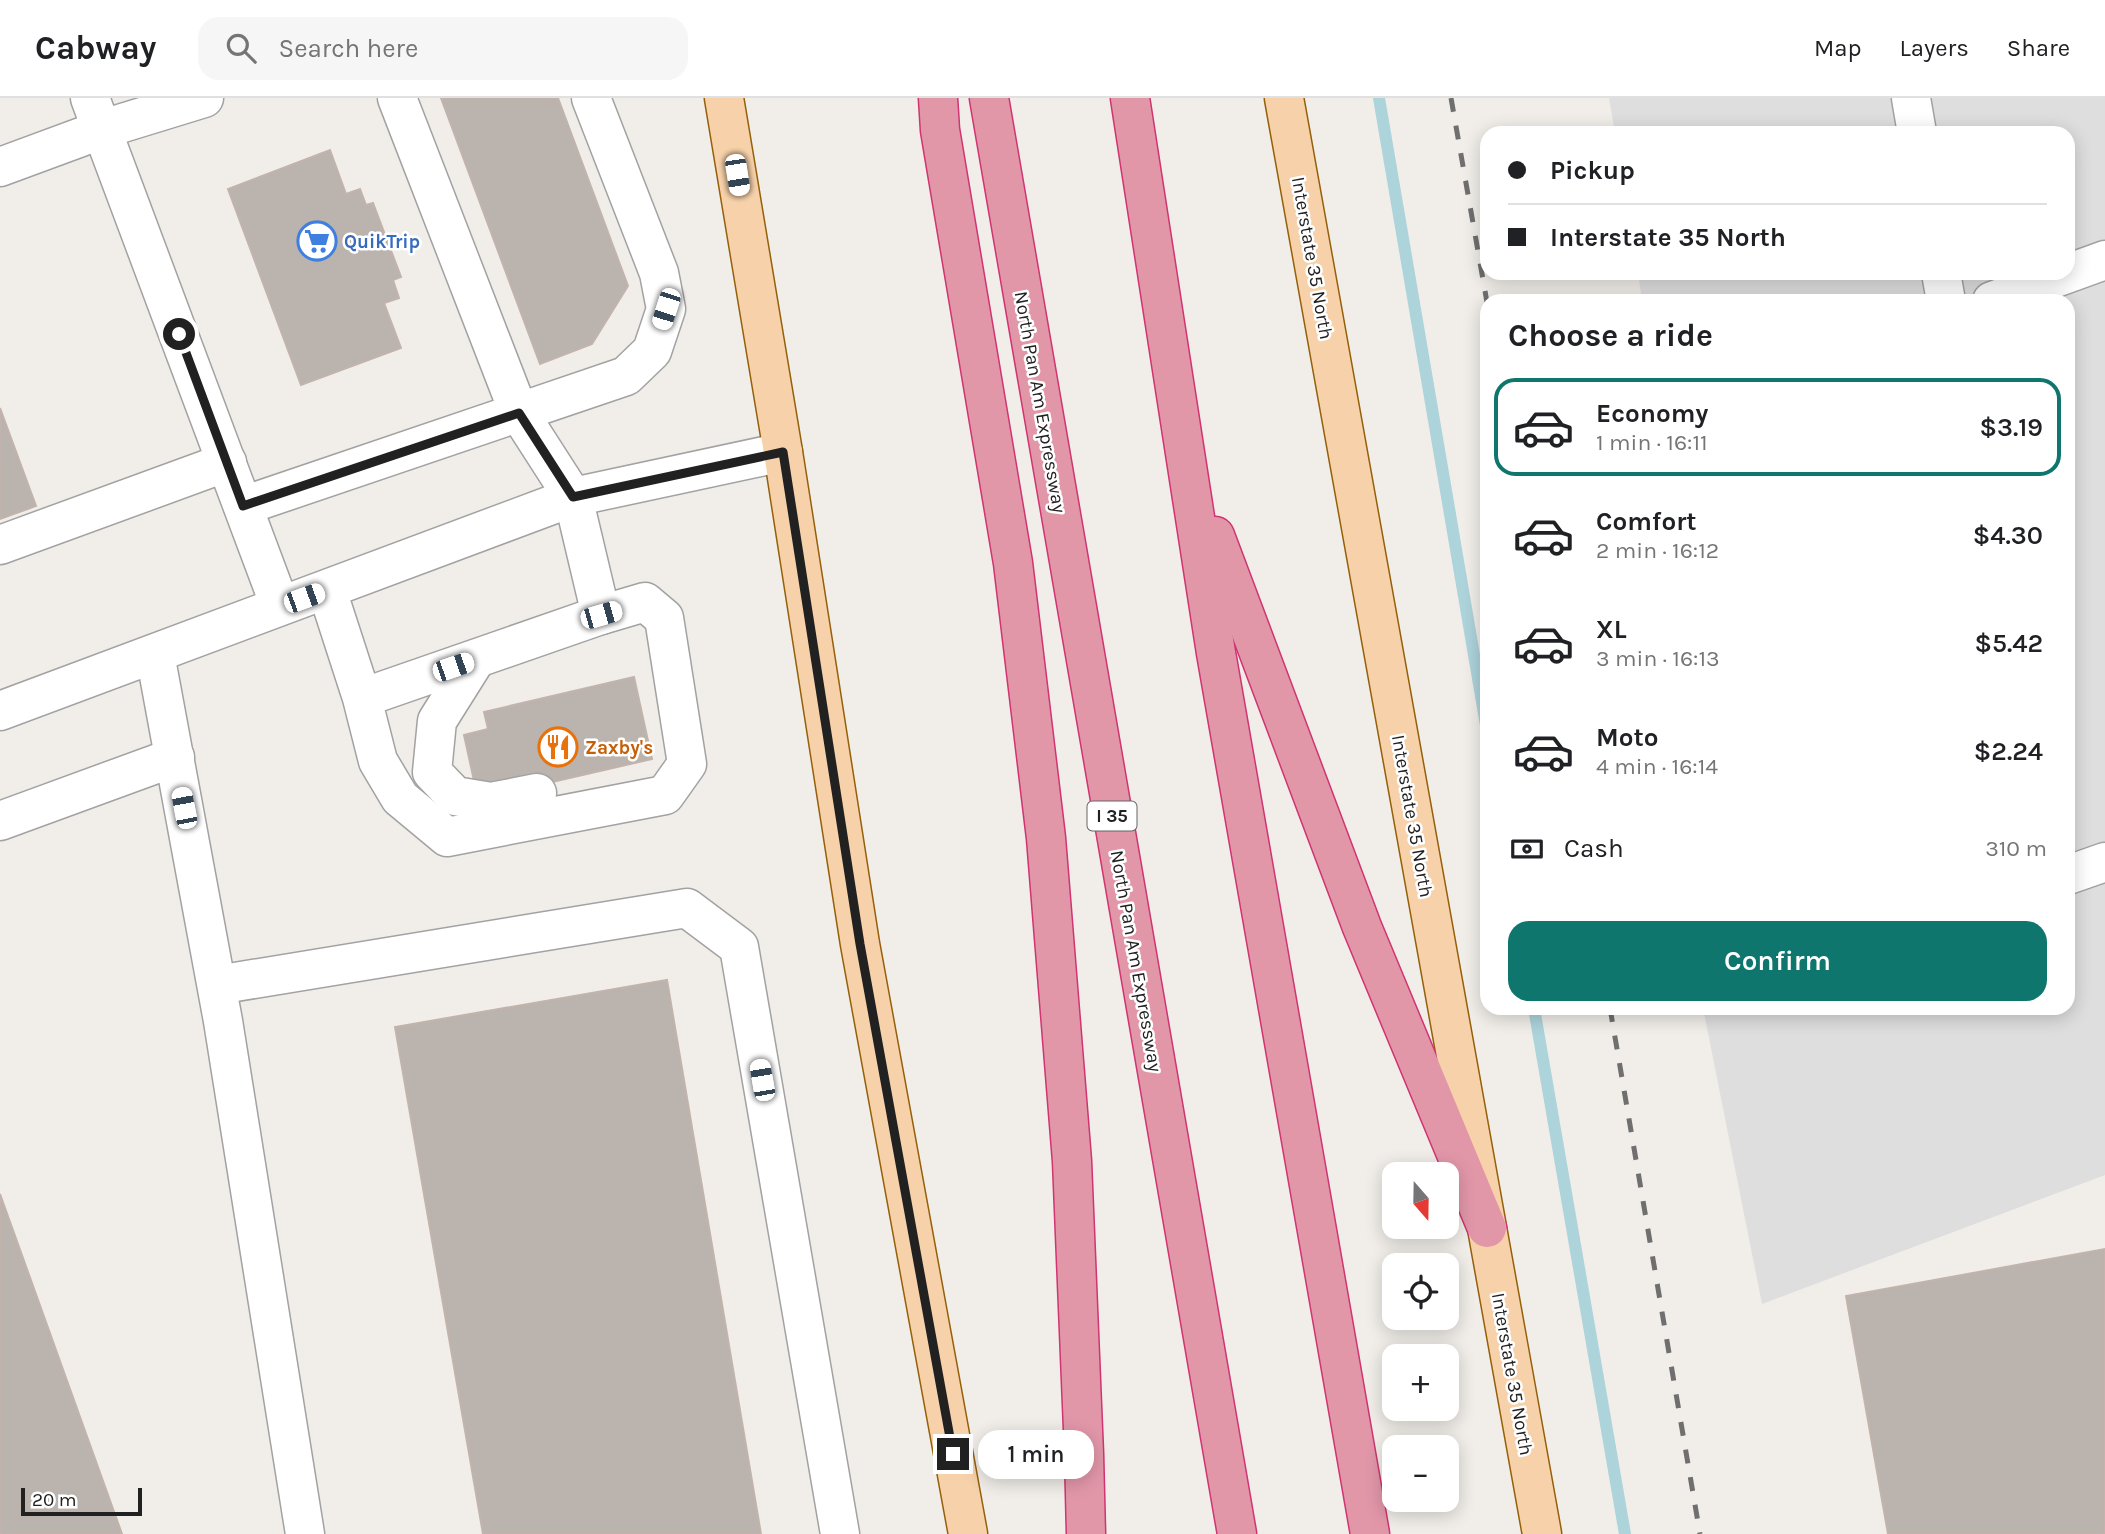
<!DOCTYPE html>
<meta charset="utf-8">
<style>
body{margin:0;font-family:Karla,sans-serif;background:#f6f6f6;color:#202124;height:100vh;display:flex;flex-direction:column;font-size:26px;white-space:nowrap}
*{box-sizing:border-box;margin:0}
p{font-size:23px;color:#757577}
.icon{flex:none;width:38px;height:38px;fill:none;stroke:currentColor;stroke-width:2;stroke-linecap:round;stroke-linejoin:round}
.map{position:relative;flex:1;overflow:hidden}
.side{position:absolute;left:1480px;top:196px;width:595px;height:721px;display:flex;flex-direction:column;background:#fff;border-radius:21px;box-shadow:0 4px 18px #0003}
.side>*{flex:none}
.hud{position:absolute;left:1480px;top:28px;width:595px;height:154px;border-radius:21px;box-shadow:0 4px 18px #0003;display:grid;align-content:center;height:154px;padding:0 28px;background:#fff}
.needle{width:46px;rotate:160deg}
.fabs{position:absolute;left:1382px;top:1064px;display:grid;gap:14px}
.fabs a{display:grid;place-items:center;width:77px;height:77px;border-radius:14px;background:#fff;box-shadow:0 4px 18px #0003;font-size:35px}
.scale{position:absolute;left:21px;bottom:18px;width:121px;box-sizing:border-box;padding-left:7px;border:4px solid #212121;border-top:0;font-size:19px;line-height:24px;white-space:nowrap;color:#212121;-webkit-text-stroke:5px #fff;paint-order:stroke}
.end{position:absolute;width:32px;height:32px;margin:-16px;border:9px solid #212121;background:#fff;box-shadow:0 0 0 4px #fff}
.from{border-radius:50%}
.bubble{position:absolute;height:49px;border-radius:21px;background:#fff;box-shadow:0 4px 18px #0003;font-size:23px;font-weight:600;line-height:49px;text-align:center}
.car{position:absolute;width:21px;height:42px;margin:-21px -10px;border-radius:9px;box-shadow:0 0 5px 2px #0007;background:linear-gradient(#fff 24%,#345 0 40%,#fff 0 76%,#345 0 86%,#fff 0)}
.hud b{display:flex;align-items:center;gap:24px;height:66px;font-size:26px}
.hud b+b{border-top:2px solid #e0e0e0}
.hud i{width:18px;height:18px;background:#202124}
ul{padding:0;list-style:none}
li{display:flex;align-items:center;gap:21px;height:98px;margin:0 14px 10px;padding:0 14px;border:4px solid transparent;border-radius:21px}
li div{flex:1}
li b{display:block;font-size:26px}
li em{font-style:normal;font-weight:600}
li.selected{border-color:#0f766e}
li>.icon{width:63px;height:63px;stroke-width:1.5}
h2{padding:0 28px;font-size:32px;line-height:84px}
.pay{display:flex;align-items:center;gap:18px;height:77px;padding:0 28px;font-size:26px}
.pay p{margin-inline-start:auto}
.action{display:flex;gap:14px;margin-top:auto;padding:14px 28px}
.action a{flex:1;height:80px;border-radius:21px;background:#0f766e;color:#fff;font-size:28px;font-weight:600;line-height:80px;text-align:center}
header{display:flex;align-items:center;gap:42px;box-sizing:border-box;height:98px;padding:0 35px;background:#fff;border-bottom:2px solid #e0e0e0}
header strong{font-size:33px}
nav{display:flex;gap:38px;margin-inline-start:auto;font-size:24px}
.search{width:490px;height:63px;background:#f6f6f6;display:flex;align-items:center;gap:18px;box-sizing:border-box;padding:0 24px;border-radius:21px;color:#757577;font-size:26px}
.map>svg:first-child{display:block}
</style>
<header>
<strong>Cabway</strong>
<div class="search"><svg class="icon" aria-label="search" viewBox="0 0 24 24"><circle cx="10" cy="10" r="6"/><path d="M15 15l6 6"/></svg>Search here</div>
<nav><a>Map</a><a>Layers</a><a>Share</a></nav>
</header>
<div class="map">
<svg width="2105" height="1436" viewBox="0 0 2105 1436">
<rect width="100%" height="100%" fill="#f1eee9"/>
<polygon fill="#dfdedf" points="1609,0 2105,0 2105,1077 1762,1206 1703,910 2068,910 2068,203 1642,203 1638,175 2068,175 2068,35 1615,35"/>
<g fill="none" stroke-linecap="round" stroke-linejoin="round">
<g stroke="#add3db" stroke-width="12">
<polyline points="1379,0 1488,639"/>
<polyline points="1534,910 1625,1436"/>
</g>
</g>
<g fill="#bab3ae" stroke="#c2b4ac" stroke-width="2">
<polygon points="441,0 558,0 628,188 592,246 540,266"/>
<polygon points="330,52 346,96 360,91 366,107 373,105 401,179 393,182 399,200 384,205 401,250 301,287 228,91"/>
<polygon points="0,310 36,408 0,421"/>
<polygon points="634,579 652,661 478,701 464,637 488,631 484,614"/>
<polygon points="667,882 761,1436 483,1436 395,929"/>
<polygon points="0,1096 122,1436 0,1436"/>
<polygon points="2105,1151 2105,1436 1888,1436 1846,1198"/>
</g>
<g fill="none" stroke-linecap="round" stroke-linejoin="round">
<g stroke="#a2a2a2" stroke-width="41">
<g id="minor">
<polyline points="90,0 280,508"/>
<polyline points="397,0 519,315 573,399 601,517"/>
<polyline points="1911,0 1917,35"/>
<polyline points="0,69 103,31 204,0"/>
<polyline points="1941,175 1946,203"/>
<polyline points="1992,203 2105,162"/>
<polyline points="243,408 626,278 652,253 666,211 659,175 591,0"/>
<polyline points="0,447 227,364"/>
<polyline points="327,492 362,600 378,663 400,700 447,739 665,697 687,666 664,520 645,504 601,517 362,600"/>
<polyline points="155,556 223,923 305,1436"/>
<polyline points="476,561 437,623 432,674 455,698 491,704 537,695"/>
<polyline points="0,613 573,399 783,354"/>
<polyline points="0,723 175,659"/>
<polyline points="2068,777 2105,764"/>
<polyline points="217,887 687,810 739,849 840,1436"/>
</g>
</g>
<g stroke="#95600a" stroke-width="41">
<g id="major">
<polyline points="724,0 783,354 860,846 968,1436"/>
<polyline points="1284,0 1542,1436"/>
</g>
</g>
<g stroke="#d03472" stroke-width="41">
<g id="highway">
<polyline points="938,0 940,32 1013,465 1046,740 1072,1063 1084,1356 1086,1436"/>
<polyline points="989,0 1237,1436"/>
<polyline points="1130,0 1216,555 1370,1436"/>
<polyline points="1215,438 1362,829 1487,1130"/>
</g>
</g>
<use href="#minor" stroke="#fff" stroke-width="38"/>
<use href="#major" stroke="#f6d1a9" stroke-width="38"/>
<use href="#highway" stroke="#e297a9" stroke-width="38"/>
<g stroke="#6f6f6f" stroke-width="5" stroke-dasharray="14 14" stroke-linecap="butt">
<polyline points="1451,0 1488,210"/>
<polyline points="1610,910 1700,1436"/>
</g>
</g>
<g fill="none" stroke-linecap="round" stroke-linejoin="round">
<polyline stroke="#212121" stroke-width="9" points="179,236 243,408 519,315 573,399 783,354 860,846 953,1356"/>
</g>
<defs>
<g id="supermarket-ring" transform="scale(2.0125)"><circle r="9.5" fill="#fff" stroke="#3f7fe0" stroke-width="1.5"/><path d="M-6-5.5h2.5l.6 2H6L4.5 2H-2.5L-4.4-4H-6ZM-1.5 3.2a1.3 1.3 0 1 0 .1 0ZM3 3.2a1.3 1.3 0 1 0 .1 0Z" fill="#3f7fe0"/></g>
<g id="restaurant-ring" transform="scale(2.0125)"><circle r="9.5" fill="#fff" stroke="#e8710a" stroke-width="1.5"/><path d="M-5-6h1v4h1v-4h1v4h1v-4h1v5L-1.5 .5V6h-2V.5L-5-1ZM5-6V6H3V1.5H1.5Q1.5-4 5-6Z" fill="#e8710a"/></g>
</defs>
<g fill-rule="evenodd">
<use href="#supermarket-ring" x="317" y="143"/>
<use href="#restaurant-ring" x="558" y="649"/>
</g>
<g text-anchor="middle" stroke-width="5" stroke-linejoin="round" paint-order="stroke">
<rect fill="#fff" stroke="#646464" stroke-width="2" x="1087.5" y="703.5" width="49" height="29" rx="5"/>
<g font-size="18" font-weight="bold" fill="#212121">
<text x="1112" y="724">I 35</text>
</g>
<g font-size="19" font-weight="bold" fill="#366cbe" stroke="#fff" text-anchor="start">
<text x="344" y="150">QuikTrip</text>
</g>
<g font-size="19" fill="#212121" stroke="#fff">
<text transform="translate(1313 160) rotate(80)" y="7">Interstate 35 North</text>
<text transform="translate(1041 304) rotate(80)" y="7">North Pan Am Expressway</text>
<text transform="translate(1413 718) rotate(80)" y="7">Interstate 35 North</text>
<text transform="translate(1137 863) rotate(80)" y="7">North Pan Am Expressway</text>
<text transform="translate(1513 1276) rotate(80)" y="7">Interstate 35 North</text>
</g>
<g font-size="19" font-weight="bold" fill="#c56008" stroke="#fff" text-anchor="start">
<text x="585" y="656">Zaxby's</text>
</g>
</g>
</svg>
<div class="fabs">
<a><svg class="needle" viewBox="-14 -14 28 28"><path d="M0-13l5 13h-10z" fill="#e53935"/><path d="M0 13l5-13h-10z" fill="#757577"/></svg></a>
<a><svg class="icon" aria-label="locate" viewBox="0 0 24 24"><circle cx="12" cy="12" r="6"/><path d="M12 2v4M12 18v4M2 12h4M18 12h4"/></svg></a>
<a>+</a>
<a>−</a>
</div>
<div class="scale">20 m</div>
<i class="end from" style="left:179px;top:236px"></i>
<i class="end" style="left:953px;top:1356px"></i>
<div class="bubble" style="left:978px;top:1332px;width:116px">1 min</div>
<i class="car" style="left:737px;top:77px;rotate:171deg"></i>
<i class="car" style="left:666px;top:211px;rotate:198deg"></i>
<i class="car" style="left:304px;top:500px;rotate:70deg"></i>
<i class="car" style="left:601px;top:517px;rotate:74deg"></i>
<i class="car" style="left:453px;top:569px;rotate:71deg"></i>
<i class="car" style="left:184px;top:710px;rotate:349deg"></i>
<i class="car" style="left:762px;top:982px;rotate:350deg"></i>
<div class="hud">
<b><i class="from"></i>Pickup</b>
<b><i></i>Interstate 35 North</b>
</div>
<section class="side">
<h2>Choose a ride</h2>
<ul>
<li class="selected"><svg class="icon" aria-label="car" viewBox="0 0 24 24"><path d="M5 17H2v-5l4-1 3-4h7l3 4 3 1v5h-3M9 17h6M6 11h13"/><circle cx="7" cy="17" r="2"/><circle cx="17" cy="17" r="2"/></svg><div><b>Economy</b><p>1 min · 16:11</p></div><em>$3.19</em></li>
<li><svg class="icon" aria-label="car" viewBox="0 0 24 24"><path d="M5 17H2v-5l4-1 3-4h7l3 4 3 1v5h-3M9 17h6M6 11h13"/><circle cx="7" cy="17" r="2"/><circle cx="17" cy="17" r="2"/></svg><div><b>Comfort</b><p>2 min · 16:12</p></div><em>$4.30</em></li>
<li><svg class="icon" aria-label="car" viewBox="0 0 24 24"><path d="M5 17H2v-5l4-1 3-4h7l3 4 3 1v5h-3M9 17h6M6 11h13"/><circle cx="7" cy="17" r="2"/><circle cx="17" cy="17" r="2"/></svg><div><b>XL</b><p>3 min · 16:13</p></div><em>$5.42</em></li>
<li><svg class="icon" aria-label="car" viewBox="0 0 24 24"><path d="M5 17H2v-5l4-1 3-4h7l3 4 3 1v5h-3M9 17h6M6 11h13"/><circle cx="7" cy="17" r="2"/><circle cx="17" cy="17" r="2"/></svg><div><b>Moto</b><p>4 min · 16:14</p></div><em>$2.24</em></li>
</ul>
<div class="pay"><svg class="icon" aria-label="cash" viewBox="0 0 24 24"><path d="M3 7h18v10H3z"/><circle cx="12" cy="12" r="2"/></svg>Cash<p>310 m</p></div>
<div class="action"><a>Confirm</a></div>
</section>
</div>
